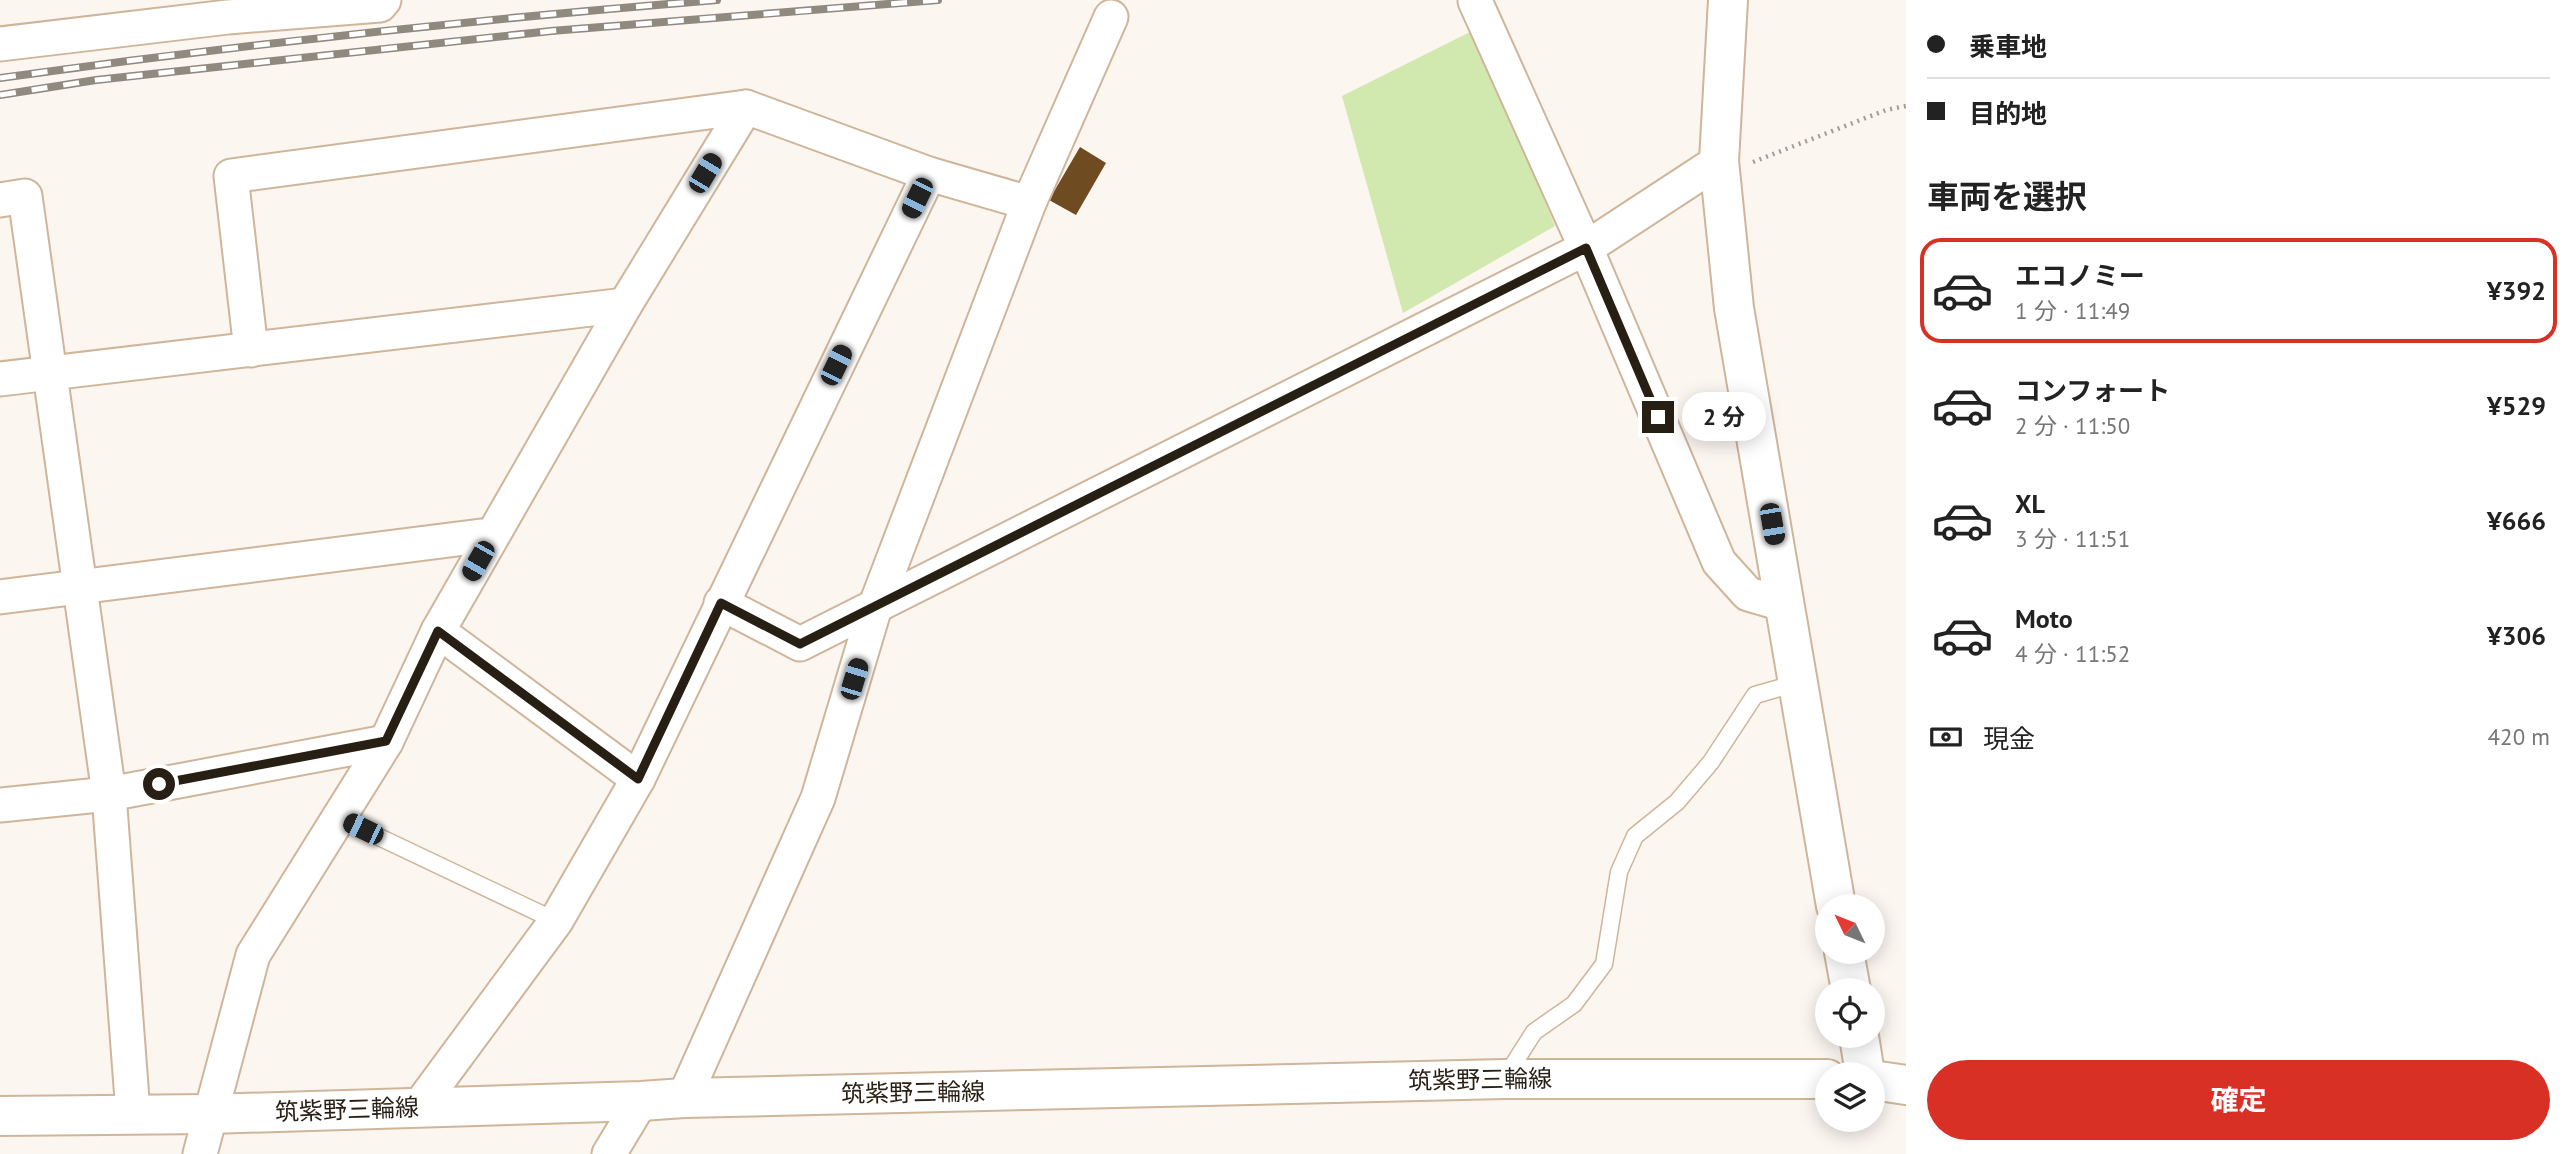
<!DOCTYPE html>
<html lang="ja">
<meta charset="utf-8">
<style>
body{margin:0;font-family:"PT Sans","Noto Sans JP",sans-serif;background:#f6f6f6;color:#222;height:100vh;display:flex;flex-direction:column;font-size:26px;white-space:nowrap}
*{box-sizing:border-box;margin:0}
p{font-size:23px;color:#767676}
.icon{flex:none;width:38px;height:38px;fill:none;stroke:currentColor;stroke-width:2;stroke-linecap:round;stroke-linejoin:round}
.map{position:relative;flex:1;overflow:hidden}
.panel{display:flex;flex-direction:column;background:#fff;width:665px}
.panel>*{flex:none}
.top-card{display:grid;align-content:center;height:154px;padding:0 21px;background:#fff}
.needle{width:46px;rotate:313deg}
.fabs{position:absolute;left:1815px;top:894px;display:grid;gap:14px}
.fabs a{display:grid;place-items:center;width:70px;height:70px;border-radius:50%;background:#fff;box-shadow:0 4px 18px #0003;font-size:35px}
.end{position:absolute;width:32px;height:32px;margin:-16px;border:9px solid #281f14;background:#fff;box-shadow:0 0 0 4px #fff}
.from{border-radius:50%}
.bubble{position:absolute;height:49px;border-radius:24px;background:#fff;box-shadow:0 4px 18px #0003;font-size:23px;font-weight:700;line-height:49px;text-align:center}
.car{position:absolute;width:21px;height:42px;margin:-21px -10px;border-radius:9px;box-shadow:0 0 5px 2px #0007;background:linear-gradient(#222 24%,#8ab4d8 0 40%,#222 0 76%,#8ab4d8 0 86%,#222 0)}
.top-card b{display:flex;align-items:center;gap:24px;height:66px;font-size:26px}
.top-card b+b{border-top:2px solid #e0e0e0}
.top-card i{width:18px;height:18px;background:#222}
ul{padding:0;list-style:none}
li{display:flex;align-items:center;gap:21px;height:105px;margin:0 14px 10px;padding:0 7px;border:4px solid transparent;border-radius:21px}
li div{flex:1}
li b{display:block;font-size:26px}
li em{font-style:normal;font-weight:700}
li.active{border-color:#d93025}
li>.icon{width:63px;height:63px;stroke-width:1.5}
h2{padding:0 21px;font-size:32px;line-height:84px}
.pay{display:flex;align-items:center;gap:18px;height:77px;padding:0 21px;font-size:26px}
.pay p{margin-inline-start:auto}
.action{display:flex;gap:14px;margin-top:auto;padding:14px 21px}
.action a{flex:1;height:80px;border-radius:42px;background:#d93025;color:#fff;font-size:28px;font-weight:700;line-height:80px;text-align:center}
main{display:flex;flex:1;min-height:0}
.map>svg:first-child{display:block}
</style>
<main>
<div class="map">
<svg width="1906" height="1154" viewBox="0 0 1906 1154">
<rect width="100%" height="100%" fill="#fbf6f0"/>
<polygon fill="#d1e8ae" points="1474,30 1555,226 1403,313 1342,96"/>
<polygon fill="#6e4b20" points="1080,147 1106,163 1076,215 1049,200"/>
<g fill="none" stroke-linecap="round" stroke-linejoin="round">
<g stroke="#cfb59a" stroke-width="19">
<g id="service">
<polyline points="339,818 556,921"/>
<polyline points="1506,1076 1534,1032 1574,1004 1604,964 1619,872 1635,836 1677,802 1711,762 1755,695 1797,683"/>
</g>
</g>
<g stroke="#cfb59a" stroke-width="37">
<g id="minor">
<polyline points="1475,1 1586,248 1719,562 1748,594 1786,605"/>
<polyline points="0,44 228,17 380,5 384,0"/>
<polyline points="0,200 25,196 109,794 133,1113"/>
<polyline points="251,350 231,176 746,107"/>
<polyline points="0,379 625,305"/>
<polyline points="0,597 481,536"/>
<polyline points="721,603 800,644 1586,248 1719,161"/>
<polyline points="438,631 638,779"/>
<polyline points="0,805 109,794 386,742"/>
<polyline points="684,1098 818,798 875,607 1029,203 1111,17"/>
<polyline points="418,1108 556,921 638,779 929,174"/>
<polyline points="200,1154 253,955 386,742 438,631 625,305 746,107 929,174 1029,203"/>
<polyline points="609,1154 641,1101"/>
</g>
</g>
<g stroke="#cfb59a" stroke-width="42">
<g id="tertiary">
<polyline points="1728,0 1719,161 1734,308 1836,906"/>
<polyline points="1844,952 1851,990"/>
<polyline points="1859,1036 1865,1074"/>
</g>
</g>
<g stroke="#cfb59a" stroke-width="42">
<g id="primary">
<polyline points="1872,1080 1906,1085"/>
<polyline points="0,1116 209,1114 641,1101 684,1098 1505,1079 1827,1079"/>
</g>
</g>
<polyline stroke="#a49d95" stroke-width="4.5" stroke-dasharray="2 5" stroke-linecap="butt" points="1753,162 1886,110 1906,106"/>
<use href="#service" stroke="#fff" stroke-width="16"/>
<use href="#minor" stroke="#fff" stroke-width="33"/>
<use href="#tertiary" stroke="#fff" stroke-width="38"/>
<use href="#primary" stroke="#fff" stroke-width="38"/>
<g stroke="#908980" stroke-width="8">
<g id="rail">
<path d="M0,78C238,45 478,19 717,0"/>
<polyline points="0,95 96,80 551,31 938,0"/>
</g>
</g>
<use href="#rail" stroke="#fff" stroke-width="5" stroke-dasharray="16" stroke-linecap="butt"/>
</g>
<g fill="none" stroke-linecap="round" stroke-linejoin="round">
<polyline stroke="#281f14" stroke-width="9" points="159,784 386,741 438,631 638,779 721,603 800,644 1586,248 1658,417"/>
</g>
<g text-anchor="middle" stroke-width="7" stroke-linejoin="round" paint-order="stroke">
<g font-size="24" fill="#281f14" stroke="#fff">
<text transform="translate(1480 1080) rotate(-1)" y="8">筑紫野三輪線</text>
<text transform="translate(913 1093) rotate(-1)" y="8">筑紫野三輪線</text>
<text transform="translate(347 1110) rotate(-2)" y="8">筑紫野三輪線</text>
</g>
</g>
</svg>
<div class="fabs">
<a><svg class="needle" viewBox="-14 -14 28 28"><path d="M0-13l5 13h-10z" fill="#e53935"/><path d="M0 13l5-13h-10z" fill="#767676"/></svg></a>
<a><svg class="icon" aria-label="locate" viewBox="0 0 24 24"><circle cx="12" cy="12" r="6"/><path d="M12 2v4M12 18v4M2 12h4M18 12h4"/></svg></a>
<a><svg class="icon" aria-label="layers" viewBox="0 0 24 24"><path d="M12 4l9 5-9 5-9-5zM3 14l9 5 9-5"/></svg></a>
</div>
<i class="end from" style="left:159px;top:784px"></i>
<i class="end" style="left:1658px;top:417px"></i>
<div class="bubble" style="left:1682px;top:392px;width:84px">2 分</div>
<i class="car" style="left:705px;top:173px;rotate:31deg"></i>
<i class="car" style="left:917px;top:198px;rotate:206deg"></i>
<i class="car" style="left:836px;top:365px;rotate:26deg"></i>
<i class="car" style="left:1772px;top:524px;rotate:170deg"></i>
<i class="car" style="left:478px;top:561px;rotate:210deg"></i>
<i class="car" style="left:854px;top:679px;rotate:17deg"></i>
<i class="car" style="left:363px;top:829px;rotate:296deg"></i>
</div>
<section class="panel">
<div class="top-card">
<b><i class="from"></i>乗車地</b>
<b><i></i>目的地</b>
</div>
<h2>車両を選択</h2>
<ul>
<li class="active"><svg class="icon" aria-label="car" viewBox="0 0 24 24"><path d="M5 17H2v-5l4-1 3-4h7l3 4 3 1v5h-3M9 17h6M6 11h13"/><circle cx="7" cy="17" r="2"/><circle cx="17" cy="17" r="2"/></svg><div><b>エコノミー</b><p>1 分 · 11:49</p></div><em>¥392</em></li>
<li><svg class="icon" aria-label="car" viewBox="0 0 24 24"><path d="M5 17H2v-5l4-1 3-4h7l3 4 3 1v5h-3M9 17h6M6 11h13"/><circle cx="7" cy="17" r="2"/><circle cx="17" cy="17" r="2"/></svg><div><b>コンフォート</b><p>2 分 · 11:50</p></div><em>¥529</em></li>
<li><svg class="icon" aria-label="car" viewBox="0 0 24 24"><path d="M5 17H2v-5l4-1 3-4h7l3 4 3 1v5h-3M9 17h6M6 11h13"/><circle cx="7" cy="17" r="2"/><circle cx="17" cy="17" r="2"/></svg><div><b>XL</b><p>3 分 · 11:51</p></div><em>¥666</em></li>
<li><svg class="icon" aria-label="car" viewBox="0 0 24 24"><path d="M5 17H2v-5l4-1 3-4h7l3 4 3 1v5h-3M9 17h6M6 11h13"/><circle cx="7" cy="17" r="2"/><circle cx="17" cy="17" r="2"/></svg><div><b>Moto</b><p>4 分 · 11:52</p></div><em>¥306</em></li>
</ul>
<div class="pay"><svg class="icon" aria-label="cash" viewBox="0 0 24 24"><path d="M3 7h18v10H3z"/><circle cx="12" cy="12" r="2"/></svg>現金<p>420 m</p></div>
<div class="action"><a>確定</a></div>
</section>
</main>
